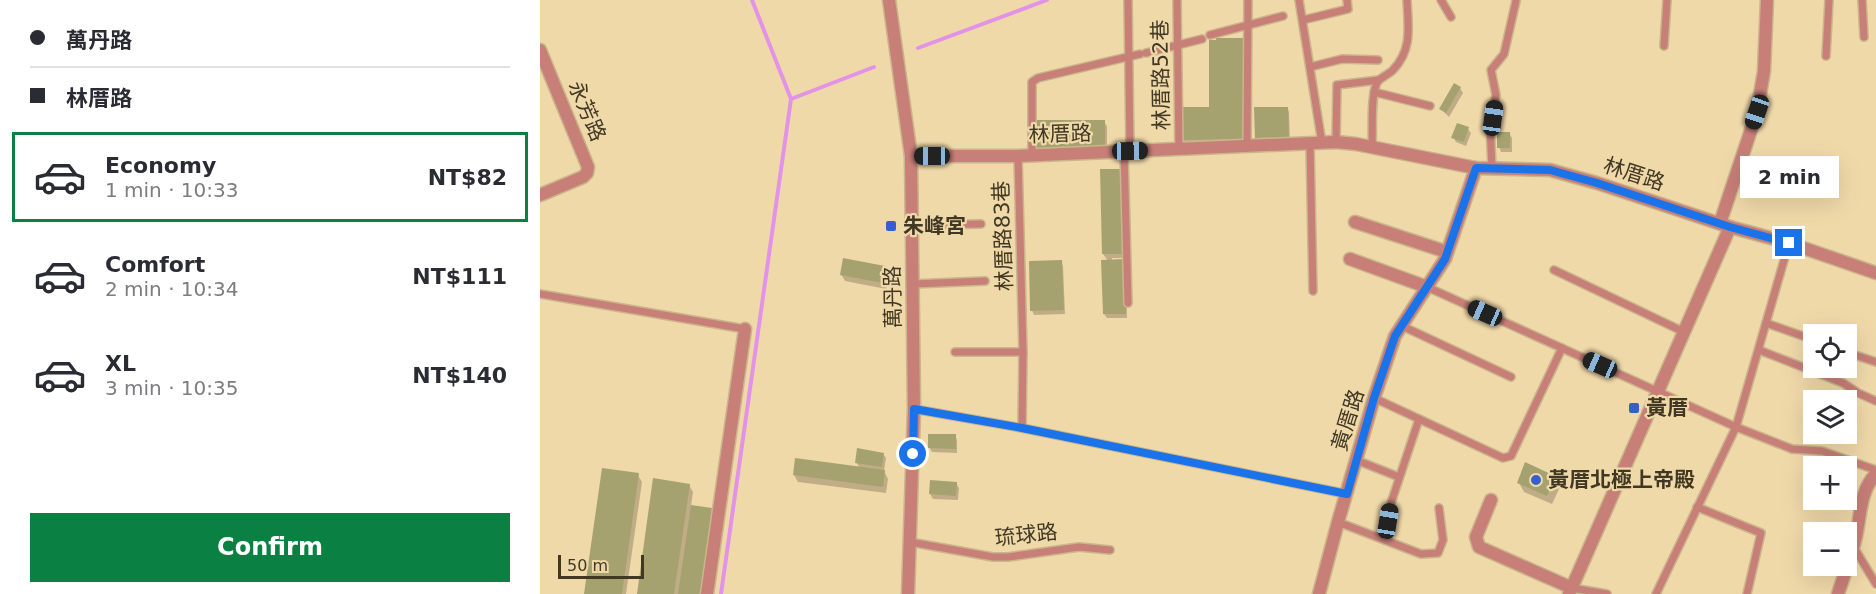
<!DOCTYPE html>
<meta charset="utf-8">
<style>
body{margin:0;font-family:"DejaVu Sans","Noto Sans TC",sans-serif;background:#f2f2f3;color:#2b2b33;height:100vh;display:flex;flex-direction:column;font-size:22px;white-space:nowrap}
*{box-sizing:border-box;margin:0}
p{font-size:20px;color:#7c7c81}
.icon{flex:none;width:33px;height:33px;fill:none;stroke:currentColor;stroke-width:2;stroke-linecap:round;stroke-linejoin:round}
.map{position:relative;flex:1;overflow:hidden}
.side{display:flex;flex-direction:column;background:#fff;width:540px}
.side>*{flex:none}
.hud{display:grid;align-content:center;height:132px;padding:0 30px;background:#fff}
.fabs{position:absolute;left:1263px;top:324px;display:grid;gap:12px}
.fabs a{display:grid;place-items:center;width:54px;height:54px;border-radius:0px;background:#fff;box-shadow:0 6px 24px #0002;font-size:30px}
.scale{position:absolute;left:18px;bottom:15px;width:86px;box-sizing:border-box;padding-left:6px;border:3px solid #413824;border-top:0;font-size:16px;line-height:21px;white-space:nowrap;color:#413824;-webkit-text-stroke:4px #f0d9a9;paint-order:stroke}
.end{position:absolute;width:27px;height:27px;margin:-14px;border:8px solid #1a73e8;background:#fff;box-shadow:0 0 0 3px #fff}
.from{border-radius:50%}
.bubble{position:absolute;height:42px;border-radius:0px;background:#fff;box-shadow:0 6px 24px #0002;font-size:20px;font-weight:800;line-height:42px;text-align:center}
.car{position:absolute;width:18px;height:36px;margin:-18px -9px;border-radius:8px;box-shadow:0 0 4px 2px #0007;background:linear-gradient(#222 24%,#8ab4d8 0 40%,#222 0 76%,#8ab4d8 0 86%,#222 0)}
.hud b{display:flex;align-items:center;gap:21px;height:57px;font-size:22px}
.hud b+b{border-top:2px solid #e1e1e2}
.hud i{width:15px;height:15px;background:#2b2b33}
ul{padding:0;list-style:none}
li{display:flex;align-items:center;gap:18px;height:90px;margin:0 12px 9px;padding:0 18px;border:3px solid transparent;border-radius:0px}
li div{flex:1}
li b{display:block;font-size:22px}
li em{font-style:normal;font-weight:800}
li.current{border-color:#0b8043}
li>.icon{width:54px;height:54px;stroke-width:1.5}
.cta{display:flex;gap:12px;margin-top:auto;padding:12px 30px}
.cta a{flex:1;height:69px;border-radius:0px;background:#0b8043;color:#fff;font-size:24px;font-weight:800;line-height:69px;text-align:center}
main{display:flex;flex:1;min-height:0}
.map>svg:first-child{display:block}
</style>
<main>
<section class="side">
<div class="hud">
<b><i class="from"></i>萬丹路</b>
<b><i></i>林厝路</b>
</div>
<ul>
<li class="current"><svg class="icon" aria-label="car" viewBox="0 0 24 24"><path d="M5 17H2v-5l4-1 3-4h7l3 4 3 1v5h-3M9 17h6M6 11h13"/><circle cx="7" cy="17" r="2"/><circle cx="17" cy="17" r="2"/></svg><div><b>Economy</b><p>1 min · 10:33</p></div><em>NT$82</em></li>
<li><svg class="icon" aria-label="car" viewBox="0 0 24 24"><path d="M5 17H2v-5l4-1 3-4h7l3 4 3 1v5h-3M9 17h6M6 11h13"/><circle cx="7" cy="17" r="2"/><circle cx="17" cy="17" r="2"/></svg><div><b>Comfort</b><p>2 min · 10:34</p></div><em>NT$111</em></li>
<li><svg class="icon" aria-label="car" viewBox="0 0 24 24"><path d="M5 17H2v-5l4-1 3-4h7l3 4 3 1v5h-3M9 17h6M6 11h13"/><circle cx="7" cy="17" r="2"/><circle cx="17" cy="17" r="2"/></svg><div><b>XL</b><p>3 min · 10:35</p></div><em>NT$140</em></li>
</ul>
<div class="cta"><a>Confirm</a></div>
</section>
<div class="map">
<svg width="1336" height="594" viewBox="0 0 1336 594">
<rect width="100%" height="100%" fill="#f0d9a9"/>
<g fill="#0003">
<polygon points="703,40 705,44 706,143 644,144 641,139 671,108"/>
<polygon points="920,88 923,93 909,117 901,109"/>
<polygon points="747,108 749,112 750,143 719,144"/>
<polygon points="564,122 567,126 567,152 498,152 495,148"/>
<polygon points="928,129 931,133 926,146 916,142 913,137"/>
<polygon points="969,133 972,138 972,152 961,152 959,147"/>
<polygon points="562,170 586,258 572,258 572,261 586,265 587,318 567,318 564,314 563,261 568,261 563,254"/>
<polygon points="521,262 523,266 525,314 494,315 492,310"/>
<polygon points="344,268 348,275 346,289 305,281 301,274"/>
<polygon points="415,436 417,440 417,453 392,452 389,447"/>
<polygon points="343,454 346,458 344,471 348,479 346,493 258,482 254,475 320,468 316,462"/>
<polygon points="98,475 102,482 86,594 46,594"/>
<polygon points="1014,478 1020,487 1012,504 984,492 979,483"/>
<polygon points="391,482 416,483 419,488 418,500 393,499 390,494"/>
<polygon points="149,485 153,492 151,506 171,510 177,519 166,594 99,594"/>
</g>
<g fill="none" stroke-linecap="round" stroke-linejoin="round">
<g stroke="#e393e7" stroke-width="4">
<polyline points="378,48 507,0"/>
<polyline points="251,99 334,67"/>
<polyline points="181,594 251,99 212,0"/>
</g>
</g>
<g fill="#a5a270">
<polygon points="676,38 703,38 704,139 640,140 640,107 669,107 669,40 676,40"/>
<polygon points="914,83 921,87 906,113 899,109"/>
<polygon points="714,107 748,107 749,139 715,140"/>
<rect x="494" y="120" width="71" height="28"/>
<polygon points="917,123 929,127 924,142 911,138"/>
<rect x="957" y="132" width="13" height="16"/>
<polygon points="560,169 583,169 585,254 562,254"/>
<polygon points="303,258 345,266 343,283 300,275"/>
<polygon points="584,259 586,314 563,314 561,260"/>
<polygon points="522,260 524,310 490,311 489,261"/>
<polygon points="388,434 416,434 416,449 388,448"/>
<polygon points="317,448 344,453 342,467 315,463"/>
<polygon points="255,458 345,470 343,487 253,475"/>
<polygon points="985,462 1015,476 1007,496 977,483"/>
<polygon points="62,468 99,473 82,594 44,594"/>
<polygon points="113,478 150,484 134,594 97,594"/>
<polygon points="390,480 417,482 416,496 389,494"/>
<polygon points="151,505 172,508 160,594 138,594"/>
</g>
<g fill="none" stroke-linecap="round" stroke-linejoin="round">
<g stroke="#cab68c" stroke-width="10">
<g id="service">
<polyline points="588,0 590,151"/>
<polyline points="637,0 639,150"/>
<polyline points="759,0 782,143"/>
<polyline points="901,0 911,17"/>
<polyline points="1322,0 1324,37"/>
<polyline points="763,20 808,9 807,0"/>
<polyline points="670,35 743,16"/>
<polyline points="1124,46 1127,0"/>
<polyline points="606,53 662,39"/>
<polyline points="1286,56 1289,0"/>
<polyline points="770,67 802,59 838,60"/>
<polyline points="834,92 890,106"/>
<polyline points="796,142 797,85 839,80"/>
<polyline points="770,144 773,291"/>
<polyline points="707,146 708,0"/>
<path d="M832,146C833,131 830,93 838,81C842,77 849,74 853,70C873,49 868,26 867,0"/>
<polyline points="584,151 588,303"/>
<polyline points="492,155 492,82 498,78 600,54"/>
<polyline points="478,156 483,352 482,428"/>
<polyline points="952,167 950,126 956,95 951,70 964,54 976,1"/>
<polyline points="372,225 441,224"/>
<polyline points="1014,270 1144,332"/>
<polyline points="373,284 445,281"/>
<polyline points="887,287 1196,427 1252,449 1282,451 1336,470"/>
<polyline points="0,294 205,329"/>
<polyline points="1226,323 1274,340"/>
<polyline points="862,326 971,377"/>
<polyline points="1219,350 1303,383 1318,393 1336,401"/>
<polyline points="415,352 483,352"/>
<polyline points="1306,352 1336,362"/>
<polyline points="834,398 963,458 971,456 1022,348"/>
<polyline points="374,409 482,428 807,494"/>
<polyline points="816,460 859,477"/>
<polyline points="1157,507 1221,533 1207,594"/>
<polyline points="798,522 881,554 898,553 903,540 899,508"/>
<polyline points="845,540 851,503 879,419"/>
<polyline points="370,542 453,557 468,557 539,547 570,550"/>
<polyline points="1313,546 1336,584"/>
<polyline points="1032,588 1067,594"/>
<polyline points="1116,594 1196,427 1249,243"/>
</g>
</g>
<g stroke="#cab68c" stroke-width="15">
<g id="minor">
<polyline points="0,50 48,167 47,173 43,177 0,195"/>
<polyline points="815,222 907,252"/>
<polyline points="1180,223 1217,112 1224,71 1227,0"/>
<polyline points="810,259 887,287"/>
<polyline points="951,500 936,537 939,547 1032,588"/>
<polyline points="167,594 205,329"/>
<polyline points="779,594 798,522 834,398 855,336 905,259 936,168"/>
<polyline points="1029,594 1190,227"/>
<path d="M1298,594C1304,575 1312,555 1316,536C1321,514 1320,490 1336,474"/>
</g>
</g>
<g stroke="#cab68c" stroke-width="15">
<g id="tertiary">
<polyline points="349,0 371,156 374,409 368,594"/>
<polyline points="371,156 478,156 796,142 816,144 936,168 1010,170 1057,183 1190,227 1249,243 1336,273"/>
</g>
</g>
<use href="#service" stroke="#c87f78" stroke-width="7"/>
<use href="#minor" stroke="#c87f78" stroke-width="12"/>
<use href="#tertiary" stroke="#c87f78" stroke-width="12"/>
</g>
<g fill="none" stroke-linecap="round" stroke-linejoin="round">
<polyline stroke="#1a73e8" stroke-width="8" points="373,454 374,409 482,428 807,494 834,398 855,336 905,259 936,168 1010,170 1057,183 1190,227 1249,243"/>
</g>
<g fill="#355ece" stroke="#f0d9a9" stroke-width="2">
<rect x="345" y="220" width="12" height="12" rx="3"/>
<rect x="1088" y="402" width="12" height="12" rx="3"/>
<circle cx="996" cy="480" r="6"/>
</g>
<g text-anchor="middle" stroke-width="4.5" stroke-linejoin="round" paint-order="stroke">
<g font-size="21" fill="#413824" stroke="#f0d9a9">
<text transform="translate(621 75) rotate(-91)" y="7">林厝路52巷</text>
<text transform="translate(47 111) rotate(67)" y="7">永芳路</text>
<text transform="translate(520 134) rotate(-2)" y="7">林厝路</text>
<text transform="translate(1094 174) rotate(18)" y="7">林厝路</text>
<text transform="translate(463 236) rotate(-92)" y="7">林厝路83巷</text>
<text transform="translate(353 297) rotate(-91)" y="7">萬丹路</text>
<text transform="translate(808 420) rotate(-73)" y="7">黃厝路</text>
<text transform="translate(486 535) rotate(-6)" y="7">琉球路</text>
</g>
<g font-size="21" font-weight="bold" fill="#413824" stroke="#f0d9a9" text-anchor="start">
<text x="363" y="233">朱峰宮</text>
<text x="1106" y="415">黃厝</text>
<text x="1008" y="487">黃厝北極上帝殿</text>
</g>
</g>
</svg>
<div class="fabs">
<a><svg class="icon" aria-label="locate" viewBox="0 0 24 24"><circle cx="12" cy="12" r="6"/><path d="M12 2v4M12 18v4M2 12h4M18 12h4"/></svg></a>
<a><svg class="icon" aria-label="layers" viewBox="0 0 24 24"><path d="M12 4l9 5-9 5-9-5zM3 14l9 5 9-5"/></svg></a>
<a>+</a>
<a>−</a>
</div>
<div class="scale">50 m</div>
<i class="end from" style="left:373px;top:454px"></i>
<i class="end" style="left:1249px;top:243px"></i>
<div class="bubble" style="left:1200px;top:156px;width:99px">2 min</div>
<i class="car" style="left:1217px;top:112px;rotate:199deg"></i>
<i class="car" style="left:953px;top:118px;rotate:8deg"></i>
<i class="car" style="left:590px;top:151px;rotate:89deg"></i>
<i class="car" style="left:392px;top:156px;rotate:270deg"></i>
<i class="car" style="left:945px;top:313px;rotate:294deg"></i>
<i class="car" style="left:1060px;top:365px;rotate:294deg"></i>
<i class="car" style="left:848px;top:521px;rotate:9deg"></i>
</div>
</main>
